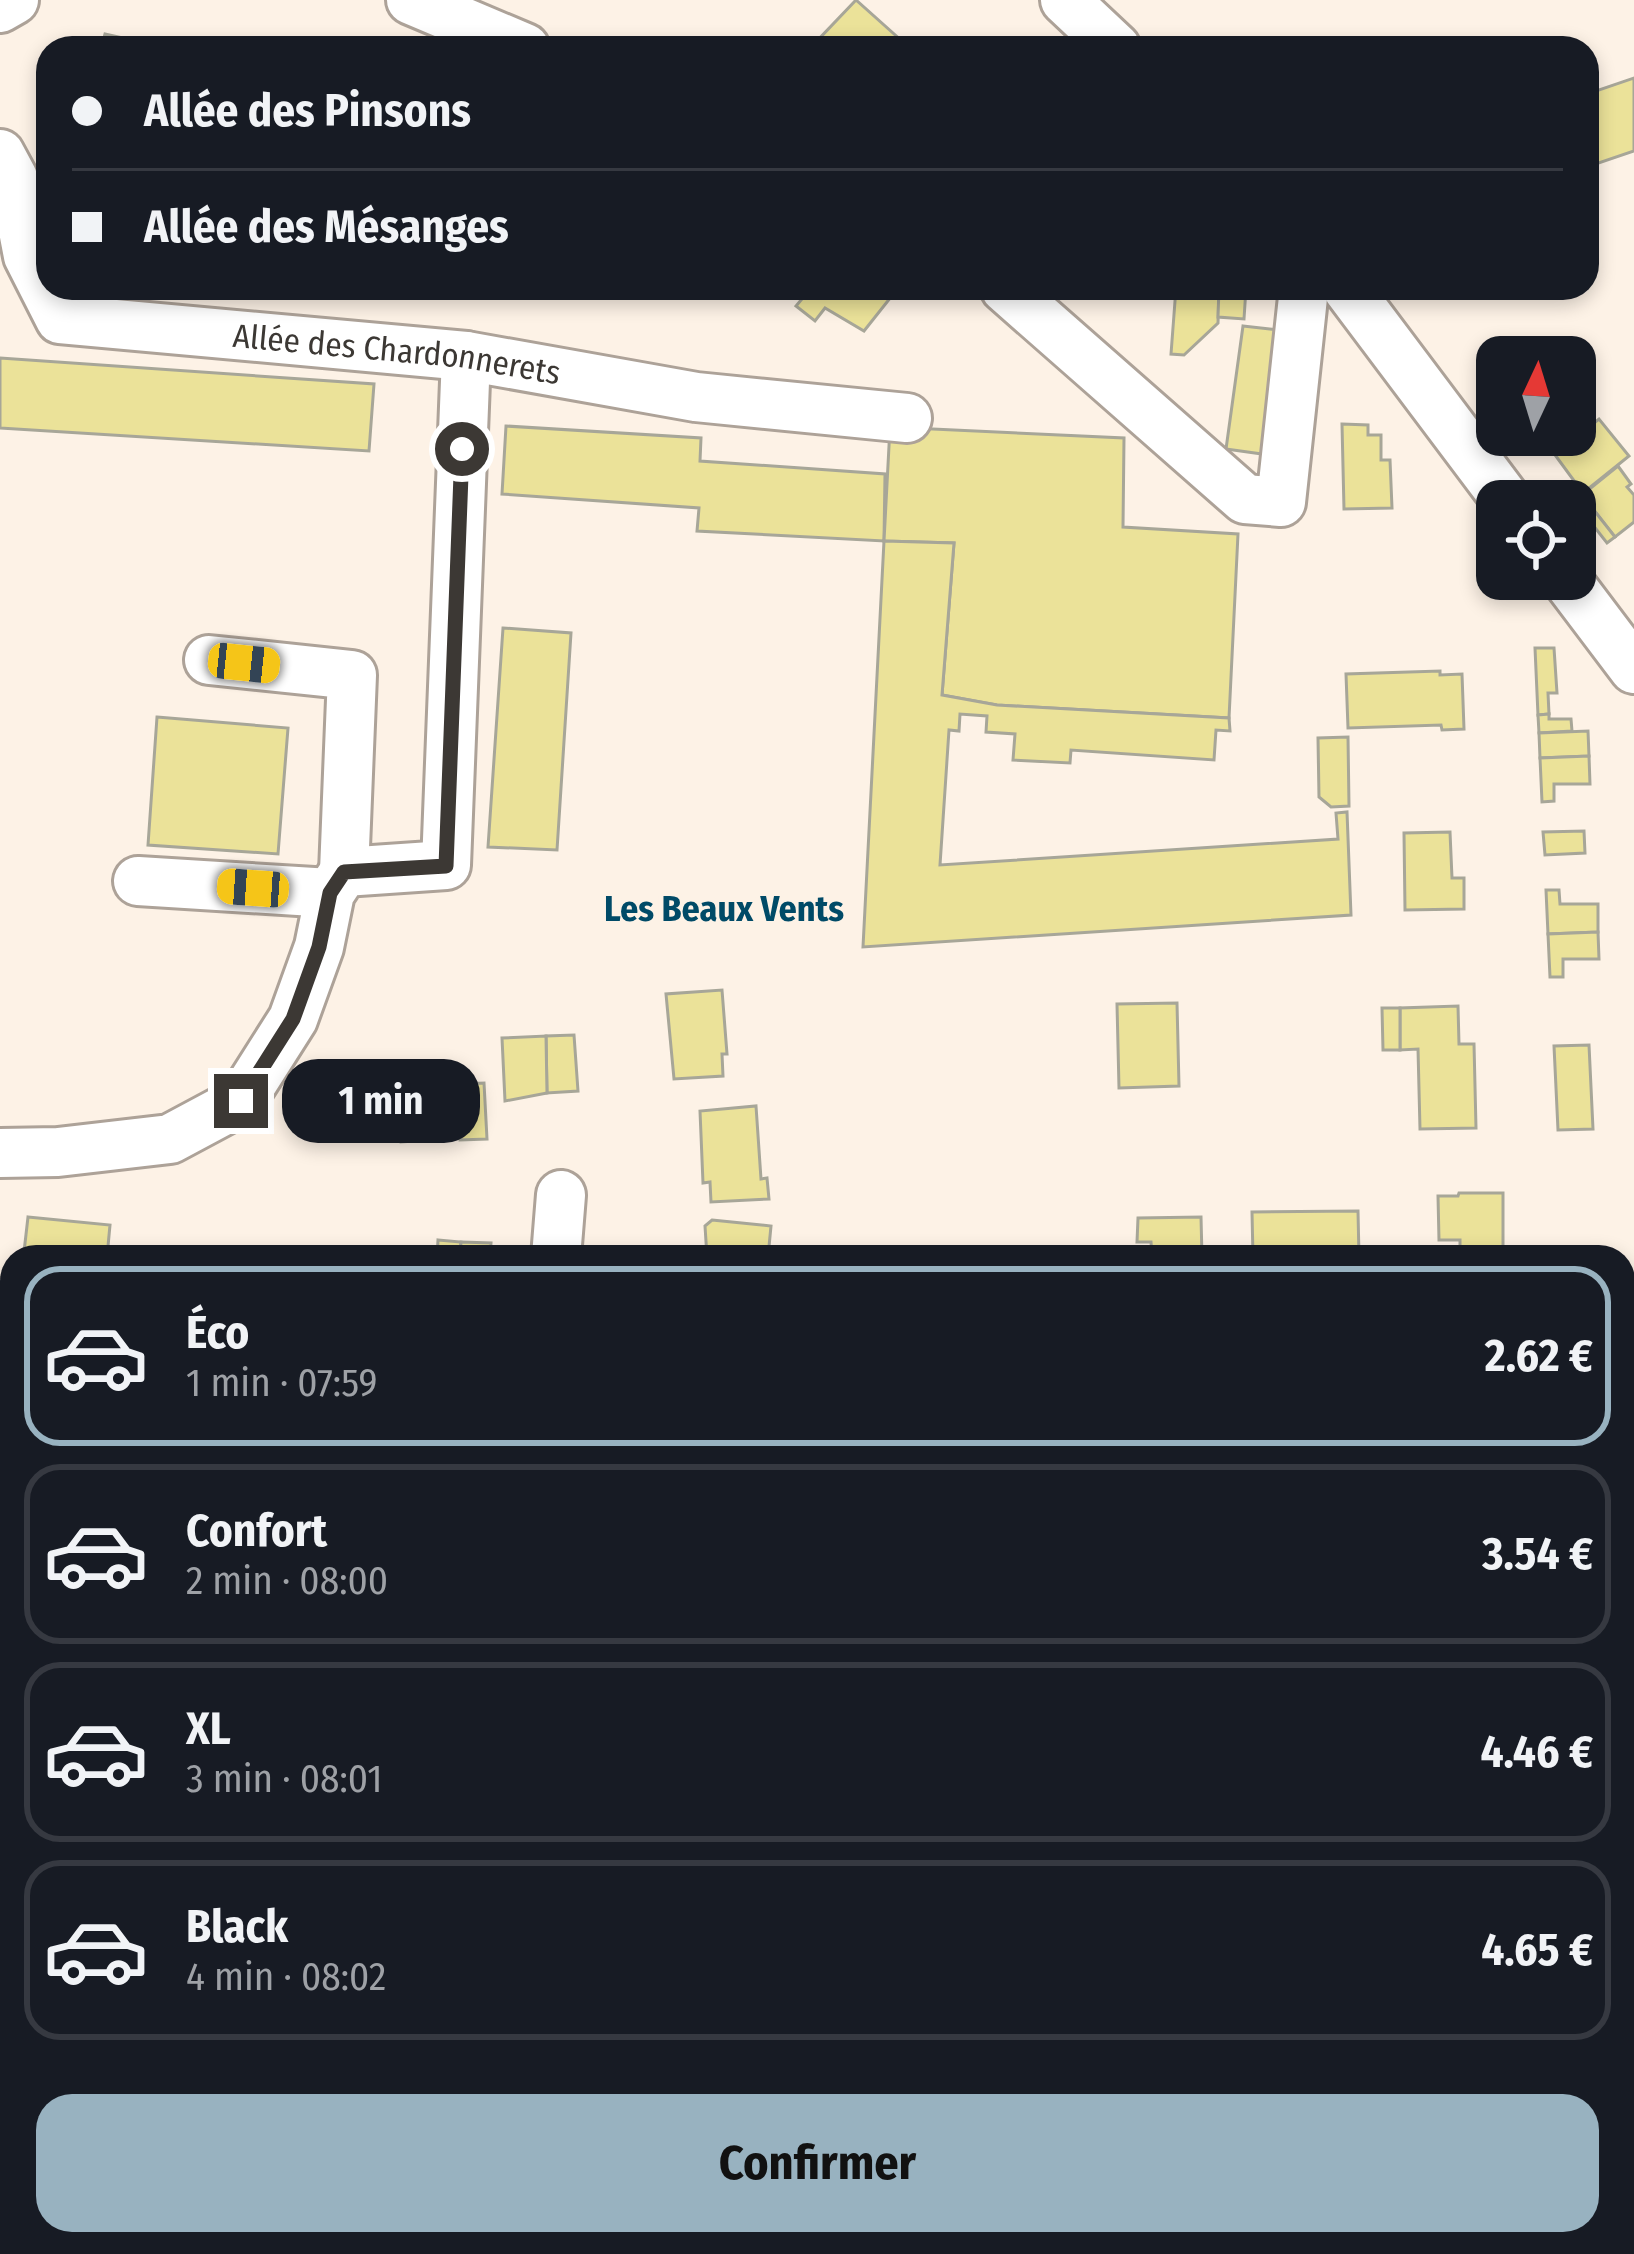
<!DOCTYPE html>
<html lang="fr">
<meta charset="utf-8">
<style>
body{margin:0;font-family:"Fira Sans Condensed",sans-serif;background:#242831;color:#f1f3f6;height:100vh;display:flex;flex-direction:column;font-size:45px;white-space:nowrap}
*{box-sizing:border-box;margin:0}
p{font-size:39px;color:#9ea1a6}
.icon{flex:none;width:66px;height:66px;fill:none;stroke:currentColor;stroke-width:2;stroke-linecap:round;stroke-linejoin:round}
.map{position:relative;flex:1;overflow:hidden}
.details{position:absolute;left:0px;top:1245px;width:1635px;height:1011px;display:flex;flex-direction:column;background:#171b24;border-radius:36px 36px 0 0;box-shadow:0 6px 18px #0003}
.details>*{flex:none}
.hud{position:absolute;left:36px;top:36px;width:1563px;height:264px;border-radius:36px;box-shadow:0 6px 18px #0003;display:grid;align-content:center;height:264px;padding:0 36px;background:#171b24}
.needle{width:78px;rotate:4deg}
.fabs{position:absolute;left:1476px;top:336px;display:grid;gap:24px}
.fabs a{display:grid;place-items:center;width:120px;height:120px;border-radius:24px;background:#171b24;box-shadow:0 6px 18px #0003;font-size:60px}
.end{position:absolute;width:54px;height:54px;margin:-27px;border:15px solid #3c3834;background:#fff;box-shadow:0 0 0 6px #fff}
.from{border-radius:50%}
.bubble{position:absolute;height:84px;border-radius:36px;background:#171b24;box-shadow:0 6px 18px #0003;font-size:39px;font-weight:700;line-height:84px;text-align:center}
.car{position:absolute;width:36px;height:72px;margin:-36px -18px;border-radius:15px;box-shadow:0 0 9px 3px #0007;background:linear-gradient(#f5c518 24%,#345 0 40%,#f5c518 0 76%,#345 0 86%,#f5c518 0)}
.hud b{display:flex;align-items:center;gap:42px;height:114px;font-size:45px}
.hud b+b{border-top:3px solid #363941}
.hud i{width:30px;height:30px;background:#f1f3f6}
ul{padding:21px 0 0;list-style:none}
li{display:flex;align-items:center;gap:36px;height:180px;margin:0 24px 18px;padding:0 12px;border:6px solid #363941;border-radius:36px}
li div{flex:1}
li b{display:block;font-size:45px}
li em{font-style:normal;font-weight:700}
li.selected{border-color:#98b2c0}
li>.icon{width:108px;height:108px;stroke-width:1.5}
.action{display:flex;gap:24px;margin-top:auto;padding:24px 36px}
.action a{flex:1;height:138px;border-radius:36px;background:#98b2c0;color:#111;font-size:48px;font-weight:700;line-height:138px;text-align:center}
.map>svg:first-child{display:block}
</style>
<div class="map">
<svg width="1634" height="2254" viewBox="0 0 1634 2254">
<rect width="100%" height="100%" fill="#fdf2e6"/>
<g fill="#ebe299" stroke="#a7a698" stroke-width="3">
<polygon points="856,0 903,42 897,48 823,48 816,42"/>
<polygon points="105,34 167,48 101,48"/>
<polygon points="1634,78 1634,151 1587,167 1587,94"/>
<polygon points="801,288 880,288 891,297 864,331 825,308 815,321 796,306 807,293"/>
<polygon points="1176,288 1219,288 1218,323 1184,355 1171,354"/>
<polygon points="1219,288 1246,288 1244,319 1218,317"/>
<polygon points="1243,326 1279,330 1262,454 1226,449"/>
<polygon points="0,358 374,384 369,451 0,428"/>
<polygon points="1575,414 1588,428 1599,419 1629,456 1583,493 1544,440 1549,435 1575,435"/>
<polygon points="1342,424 1368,425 1368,435 1381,435 1381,460 1390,460 1392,508 1344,509"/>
<polygon points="506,426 701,438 700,461 885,474 884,541 697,531 699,508 502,494"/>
<polygon points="890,427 1124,438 1123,527 1238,534 1229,718 997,705 942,695 954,543 884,541"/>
<polygon points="1618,466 1631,484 1627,487 1634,495 1634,522 1615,537 1582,495"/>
<polygon points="1582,495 1615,537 1607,543 1574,501"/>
<polygon points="884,541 954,543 942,695 997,705 1229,718 1230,731 1216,730 1214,760 1071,750 1070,763 1013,760 1015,734 986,732 987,716 960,714 959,731 949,730 940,865 1338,839 1336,813 1347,812 1351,915 863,947"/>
<polygon points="503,628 571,633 557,850 488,847"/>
<polygon points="1535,648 1554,648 1557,693 1548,693 1549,714 1538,715"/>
<polygon points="1440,671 1440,675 1462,674 1464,729 1442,730 1441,725 1348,728 1346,674"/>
<polygon points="1549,714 1549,719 1571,719 1572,731 1539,733 1538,715"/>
<polygon points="157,717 288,728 278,854 148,845"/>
<polygon points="1588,731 1589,756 1540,758 1539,733"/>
<polygon points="1348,737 1349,806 1331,807 1319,797 1318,738"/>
<polygon points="1589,756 1590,784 1554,784 1554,801 1542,802 1540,758"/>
<polygon points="1584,831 1585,853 1545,855 1543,832"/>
<polygon points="1450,832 1452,878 1464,878 1464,909 1405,910 1404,833"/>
<polygon points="1546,890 1559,890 1560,904 1598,904 1598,932 1548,934"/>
<polygon points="1598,932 1599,959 1563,959 1563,977 1550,977 1548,934"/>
<polygon points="722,990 727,1054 722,1054 723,1076 674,1079 666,994"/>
<polygon points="1177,1003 1179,1086 1119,1088 1117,1004"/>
<polygon points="1458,1006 1459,1044 1474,1044 1476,1128 1420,1129 1418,1049 1400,1050 1400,1008"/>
<polygon points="1382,1008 1400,1008 1400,1050 1383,1050"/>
<polygon points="574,1035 578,1091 547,1093 546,1036"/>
<polygon points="546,1036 547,1093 505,1101 502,1038"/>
<polygon points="1589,1045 1593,1129 1558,1130 1554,1046"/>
<polygon points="484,1083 487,1139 460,1140 460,1084"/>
<polygon points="460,1084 461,1138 401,1142 397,1089"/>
<polygon points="756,1106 761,1179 767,1178 769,1199 711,1202 710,1182 703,1183 700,1111"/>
<polygon points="1459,1193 1503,1193 1503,1257 1460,1257 1460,1240 1439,1240 1438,1196 1458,1196"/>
<polygon points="1358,1211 1359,1257 1253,1257 1252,1212"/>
<polygon points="28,1217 110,1225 107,1257 57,1257 24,1252"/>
<polygon points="1201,1217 1202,1257 1152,1257 1151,1242 1137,1242 1138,1218"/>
<polygon points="712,1220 771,1226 768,1257 707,1257 705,1226"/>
<polygon points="438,1240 461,1242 460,1257 437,1257"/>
<polygon points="461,1242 491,1243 490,1257 460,1257"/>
<polygon points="0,1383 12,1384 12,1443 0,1443"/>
<polygon points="1625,1421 1634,1421 1634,1481 1627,1481"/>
<polygon points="12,1822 12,1884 0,1880"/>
<polygon points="6,2082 12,2083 12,2144 5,2144"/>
<polygon points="1634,2194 1634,2247 1617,2251 1616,2244 1623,2244 1623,2196"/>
<polygon points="817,2244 867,2244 867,2254 816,2254"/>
<rect x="903" y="2244" width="63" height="10"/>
<polygon points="1172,2244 1272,2244 1273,2254 1173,2254"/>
<polygon points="1379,2244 1425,2244 1427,2254 1381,2254"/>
<polygon points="1525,2244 1527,2254 1451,2253 1482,2246 1483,2253"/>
<polygon points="1552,2244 1604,2244 1606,2254 1554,2254"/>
</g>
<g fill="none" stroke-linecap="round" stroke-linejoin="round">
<g stroke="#ada298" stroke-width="54">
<g id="minor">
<polyline points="411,0 525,48"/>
<polyline points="1065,0 1116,48"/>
<polyline points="0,8 14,0"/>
<path id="s1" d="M0,154L13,178L28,256L60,319L466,356L696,397L907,418"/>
<polyline points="1005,288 1245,499 1281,502 1304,288"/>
<polyline points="1347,288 1507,501"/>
<polyline points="1566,579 1634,669"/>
<polyline points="209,660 352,675 344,872"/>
<polyline points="138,881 330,893"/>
<polyline points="0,1153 58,1152 170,1139 241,1101 293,1019 319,947 330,893 344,872 446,865 466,356"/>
<polyline points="556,1257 561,1195"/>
<polyline points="0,1303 12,1304"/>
<polyline points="0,1594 12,1595"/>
<polyline points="0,1973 12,1975"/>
<polyline points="1623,2131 1634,2130"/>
<polyline points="1338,2244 1338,2254"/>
<polyline points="595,2254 595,2244"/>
<polyline points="806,2254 806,2244"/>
</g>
</g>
<use href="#minor" stroke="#fff" stroke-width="48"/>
</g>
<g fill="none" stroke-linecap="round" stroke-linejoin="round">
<polyline stroke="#3c3834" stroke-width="15" points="241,1101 293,1019 319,947 330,893 344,872 446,866 462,449"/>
</g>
<g text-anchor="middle" stroke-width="10" stroke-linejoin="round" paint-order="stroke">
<g font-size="33" fill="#3c3834" stroke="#fdf2e6">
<text dy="12" stroke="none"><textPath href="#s1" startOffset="516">Allée des Chardonnerets</textPath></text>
</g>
<g font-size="36" font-weight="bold" fill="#004a67" stroke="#fdf2e6">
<text x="724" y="921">Les Beaux Vents</text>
</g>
</g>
</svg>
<div class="fabs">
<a><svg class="needle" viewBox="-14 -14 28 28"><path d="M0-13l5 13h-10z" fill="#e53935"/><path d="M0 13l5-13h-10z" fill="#9ea1a6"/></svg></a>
<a><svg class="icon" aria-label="locate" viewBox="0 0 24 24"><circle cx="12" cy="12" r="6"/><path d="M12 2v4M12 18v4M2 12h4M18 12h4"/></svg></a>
</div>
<i class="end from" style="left:462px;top:449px"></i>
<i class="end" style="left:241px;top:1101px"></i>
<div class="bubble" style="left:282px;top:1059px;width:198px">1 min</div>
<i class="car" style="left:244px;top:663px;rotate:96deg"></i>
<i class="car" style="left:253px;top:888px;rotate:274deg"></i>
<div class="hud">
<b><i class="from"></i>Allée des Pinsons</b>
<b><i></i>Allée des Mésanges</b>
</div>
<section class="details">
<ul>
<li class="selected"><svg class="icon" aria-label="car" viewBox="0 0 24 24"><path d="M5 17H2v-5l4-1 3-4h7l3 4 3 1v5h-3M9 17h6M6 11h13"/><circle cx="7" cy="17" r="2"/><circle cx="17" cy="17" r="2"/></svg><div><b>Éco</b><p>1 min · 07:59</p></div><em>2.62 €</em></li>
<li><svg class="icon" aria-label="car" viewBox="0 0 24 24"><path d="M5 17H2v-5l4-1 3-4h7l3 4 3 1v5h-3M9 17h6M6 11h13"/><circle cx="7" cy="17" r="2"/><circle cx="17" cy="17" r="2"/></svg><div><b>Confort</b><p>2 min · 08:00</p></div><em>3.54 €</em></li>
<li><svg class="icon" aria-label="car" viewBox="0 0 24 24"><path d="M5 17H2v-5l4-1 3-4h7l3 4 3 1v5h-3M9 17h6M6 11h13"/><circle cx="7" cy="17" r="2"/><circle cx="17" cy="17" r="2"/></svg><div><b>XL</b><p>3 min · 08:01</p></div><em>4.46 €</em></li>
<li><svg class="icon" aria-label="car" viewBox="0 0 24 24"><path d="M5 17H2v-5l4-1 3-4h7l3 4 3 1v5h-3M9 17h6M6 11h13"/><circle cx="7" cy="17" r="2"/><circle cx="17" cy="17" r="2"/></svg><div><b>Black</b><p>4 min · 08:02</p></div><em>4.65 €</em></li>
</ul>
<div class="action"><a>Confirmer</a></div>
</section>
</div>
